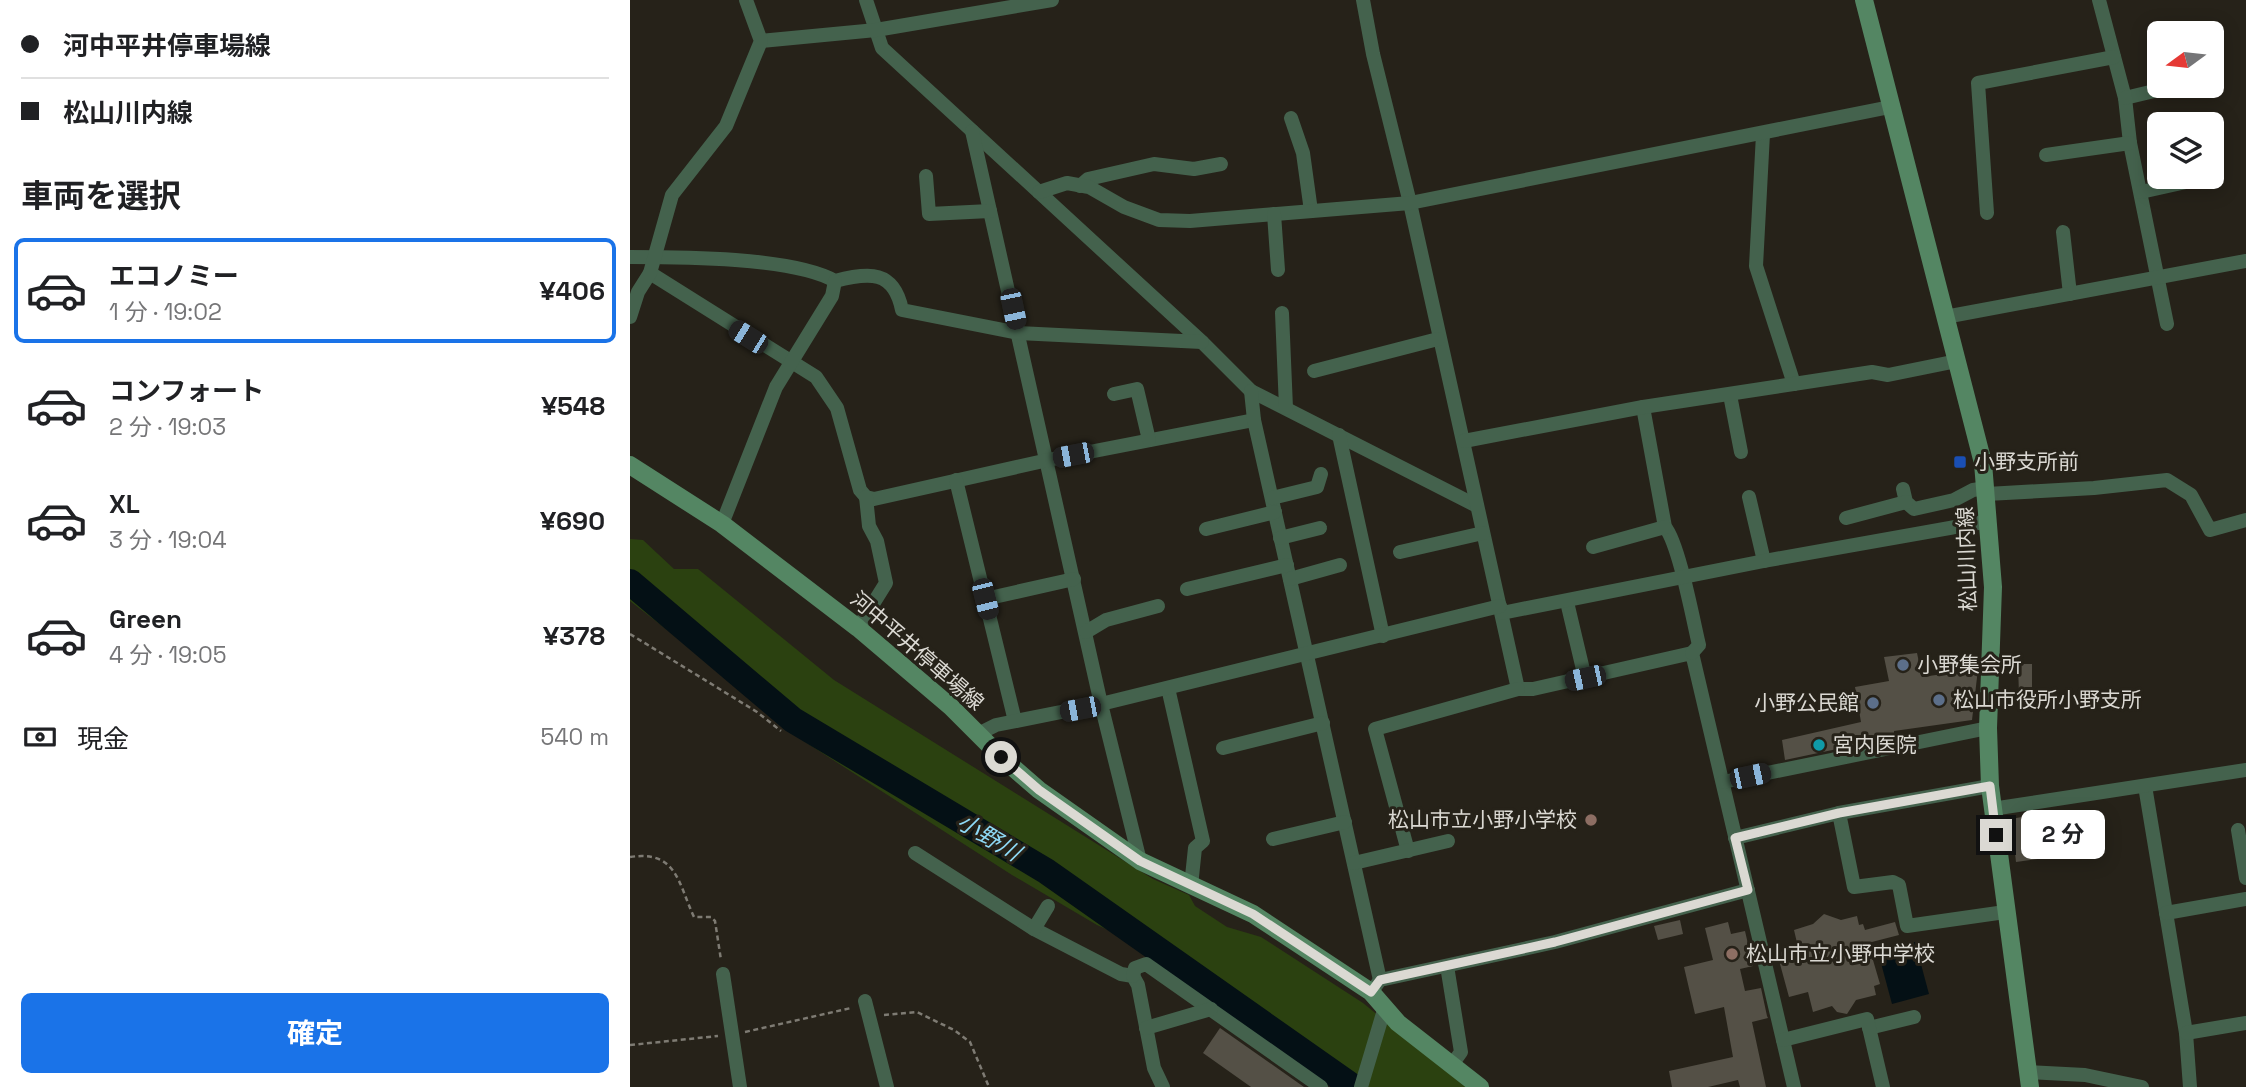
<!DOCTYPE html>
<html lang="ja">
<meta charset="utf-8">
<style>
body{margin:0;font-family:"Space Grotesk","Noto Sans JP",sans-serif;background:#f6f6f6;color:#202124;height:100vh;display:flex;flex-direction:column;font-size:26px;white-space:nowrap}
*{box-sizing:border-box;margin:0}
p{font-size:23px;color:#757577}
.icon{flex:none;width:38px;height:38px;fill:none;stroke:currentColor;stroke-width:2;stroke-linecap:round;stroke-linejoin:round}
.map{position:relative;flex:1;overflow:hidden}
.drawer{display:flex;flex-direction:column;background:#fff;width:630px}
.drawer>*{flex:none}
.top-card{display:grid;align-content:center;height:154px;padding:0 21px;background:#fff}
.needle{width:46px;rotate:255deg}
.controls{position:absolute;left:1517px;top:21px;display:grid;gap:14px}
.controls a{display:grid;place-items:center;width:77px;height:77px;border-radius:10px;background:#fff;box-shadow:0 4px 18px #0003;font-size:35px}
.end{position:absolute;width:32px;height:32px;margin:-16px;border:9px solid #dbd9d3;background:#111;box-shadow:0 0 0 4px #111}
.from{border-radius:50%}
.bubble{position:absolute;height:49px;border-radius:10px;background:#fff;box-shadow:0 4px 18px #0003;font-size:23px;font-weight:700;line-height:49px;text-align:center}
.car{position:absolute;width:21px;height:42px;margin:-21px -10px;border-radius:9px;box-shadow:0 0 5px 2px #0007;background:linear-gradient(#222 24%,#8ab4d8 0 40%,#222 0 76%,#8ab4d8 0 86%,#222 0)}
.top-card b{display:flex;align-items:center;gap:24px;height:66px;font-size:26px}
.top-card b+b{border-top:2px solid #e0e0e0}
.top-card i{width:18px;height:18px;background:#202124}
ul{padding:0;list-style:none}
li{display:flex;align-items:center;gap:21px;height:105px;margin:0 14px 10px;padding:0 7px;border:4px solid transparent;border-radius:10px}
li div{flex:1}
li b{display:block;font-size:26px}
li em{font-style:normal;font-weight:700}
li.on{border-color:#1a73e8}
li>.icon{width:63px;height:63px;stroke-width:1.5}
h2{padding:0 21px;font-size:32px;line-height:84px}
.pay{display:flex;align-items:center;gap:18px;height:77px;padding:0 21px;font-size:26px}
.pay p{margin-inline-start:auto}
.primary-button{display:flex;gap:14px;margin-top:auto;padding:14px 21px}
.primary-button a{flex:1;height:80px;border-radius:10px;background:#1a73e8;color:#fff;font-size:28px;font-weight:700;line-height:80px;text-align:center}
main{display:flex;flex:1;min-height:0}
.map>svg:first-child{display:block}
</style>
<main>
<section class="drawer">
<div class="top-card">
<b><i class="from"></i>河中平井停車場線</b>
<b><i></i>松山川内線</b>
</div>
<h2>車両を選択</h2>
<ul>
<li class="on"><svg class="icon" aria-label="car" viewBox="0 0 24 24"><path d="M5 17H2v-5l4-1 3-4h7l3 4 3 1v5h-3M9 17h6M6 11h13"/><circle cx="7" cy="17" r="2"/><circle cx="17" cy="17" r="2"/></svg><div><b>エコノミー</b><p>1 分 · 19:02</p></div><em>¥406</em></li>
<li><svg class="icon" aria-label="car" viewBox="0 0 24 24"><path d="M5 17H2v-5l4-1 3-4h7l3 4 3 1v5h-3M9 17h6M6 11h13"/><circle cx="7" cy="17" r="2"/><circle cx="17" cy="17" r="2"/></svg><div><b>コンフォート</b><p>2 分 · 19:03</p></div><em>¥548</em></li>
<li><svg class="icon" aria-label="car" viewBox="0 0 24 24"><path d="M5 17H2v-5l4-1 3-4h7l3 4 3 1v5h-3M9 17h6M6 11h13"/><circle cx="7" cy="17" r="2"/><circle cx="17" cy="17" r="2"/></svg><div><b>XL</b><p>3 分 · 19:04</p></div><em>¥690</em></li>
<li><svg class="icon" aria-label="car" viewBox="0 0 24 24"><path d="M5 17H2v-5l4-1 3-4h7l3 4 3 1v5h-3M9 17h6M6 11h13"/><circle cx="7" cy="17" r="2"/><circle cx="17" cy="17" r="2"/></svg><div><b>Green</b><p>4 分 · 19:05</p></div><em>¥378</em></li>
</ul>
<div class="pay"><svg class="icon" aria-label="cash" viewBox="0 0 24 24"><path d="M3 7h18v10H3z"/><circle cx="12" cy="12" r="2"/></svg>現金<p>540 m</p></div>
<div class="primary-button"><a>確定</a></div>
</section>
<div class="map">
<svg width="1616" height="1087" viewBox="0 0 1616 1087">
<rect width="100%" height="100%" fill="#262219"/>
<polygon fill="#2b4110" points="0,539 13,540 44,569 68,569 204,680 523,879 559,895 565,906 597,927 631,937 733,1003 836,1087 713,1087 514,946 467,925 382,875 172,740 157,723 0,601"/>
<polygon fill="#041015" points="1285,942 1299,994 1262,1004 1248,952"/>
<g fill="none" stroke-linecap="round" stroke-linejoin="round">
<polyline stroke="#041015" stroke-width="26" points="0,582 163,720 416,871 723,1087"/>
</g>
<g fill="#545046">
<polygon points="1287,653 1292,677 1348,669 1342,720 1264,731 1264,737 1155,760 1152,740 1231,722 1225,687 1259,681 1254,657"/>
<polygon points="1388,664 1402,664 1402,695 1389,695"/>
<polygon points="1420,812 1430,856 1386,862 1381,819"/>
<polygon points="1194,914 1211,920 1227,916 1229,925 1233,924 1235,930 1265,922 1269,935 1238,943 1250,984 1244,986 1246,995 1226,1000 1217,1014 1207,1012 1202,1006 1183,1012 1178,992 1159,997 1147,953 1168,947 1164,930 1183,924"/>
<polygon points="1050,920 1053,934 1028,940 1024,926"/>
<polygon points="1098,922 1101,934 1115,931 1123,966 1110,969 1115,991 1131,988 1137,1016 1138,1018 1122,1022 1136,1087 1110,1087 1108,1080 1078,1087 1042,1087 1039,1071 1103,1057 1094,1007 1065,1014 1054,967 1083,960 1075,928"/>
<polygon points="590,1028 674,1087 621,1087 573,1053"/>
</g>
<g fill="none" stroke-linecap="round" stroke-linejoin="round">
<g stroke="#7e7b73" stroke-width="2.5" stroke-dasharray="5 3.5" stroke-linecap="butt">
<polyline points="0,634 127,712 151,731"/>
<path d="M0,857C47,850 48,883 64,917H81L85,921L91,960"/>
<polyline points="254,1015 287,1012 324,1030 340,1042 359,1087"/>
<polyline points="115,1032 221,1008"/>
<polyline points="0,1045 88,1036"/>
</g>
<g stroke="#44624d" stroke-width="14">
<polyline points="236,0 252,48 572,342 621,391 847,506"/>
<polyline points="733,0 743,54 780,203 888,689 903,689 1062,653 1164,1087"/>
<polyline points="1469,0 1495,98 1500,143 1537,324"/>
<polyline points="131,41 246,30 422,0"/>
<polyline points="1495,98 1545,86"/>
<polyline points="661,118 673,153 681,211"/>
<polyline points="342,131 471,704 510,861"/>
<polyline points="1133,134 1126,266 1164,384"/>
<polyline points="1416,155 1500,143"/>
<polyline points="296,176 299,214 360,211"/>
<polyline points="450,186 458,179 524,164 564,169 591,164"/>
<polyline points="409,192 437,183 459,187 494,207 529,220 560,221 780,203 1260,107"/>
<polyline points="1511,192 1565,180"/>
<polyline points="1357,213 1348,83 1484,57"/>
<polyline points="644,214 648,270"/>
<polyline points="1433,232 1440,294"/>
<path d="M0,257C50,257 163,257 205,281C239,272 264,270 272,310L388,333L572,342"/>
<polyline points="20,273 186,377 207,408 230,490 236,497 244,499 418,460 624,420"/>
<polyline points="652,313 656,408"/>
<polyline points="0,317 8,292 20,273 42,195 96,126 131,41 116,0"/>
<polyline points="1315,317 1616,261"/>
<polyline points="684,371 808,339"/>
<polyline points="621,391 624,420 750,980"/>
<polyline points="484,394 507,389 519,440"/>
<polyline points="1100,395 1111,452"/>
<path d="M1013,407L1035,527C1049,544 1063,620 1069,645L1062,653"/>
<polyline points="709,435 753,636"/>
<polyline points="834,441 1013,407 1242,372 1258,375 1327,361"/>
<polyline points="326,480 385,721"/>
<polyline points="1273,489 1276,502 1284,509 1324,500 1343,490 1356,488"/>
<polyline points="1357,494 1464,488 1537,480 1561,495 1580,530 1616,520"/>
<polyline points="1119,497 1134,561"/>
<polyline points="642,498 687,487 691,474"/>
<polyline points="1216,518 1276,502"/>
<polyline points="92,524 146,387 202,296 205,281"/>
<polyline points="576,529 645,512"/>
<polyline points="650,538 690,528"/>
<polyline points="963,547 1035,527"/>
<polyline points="770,552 853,533"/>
<polyline points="660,579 710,565"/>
<polyline points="557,589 657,565"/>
<polyline points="355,599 444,579"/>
<polyline points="937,602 955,678"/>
<polyline points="872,613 1134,561 1359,521"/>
<polyline points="228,628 256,583 247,541 239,526 236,497"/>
<polyline points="456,632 476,620 528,606"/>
<polyline points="538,688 573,841 565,848 561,886"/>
<polyline points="348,734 366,725 471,704 870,606"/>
<polyline points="593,748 693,723"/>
<polyline points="1093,782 1358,728"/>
<polyline points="1515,786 1556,1033 1560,1087"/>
<polyline points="1362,809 1616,770"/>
<polyline points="1209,813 1360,786"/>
<polyline points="1608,830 1616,878"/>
<polyline points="1105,838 1209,813 1224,887 1263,882 1269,885 1277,926 1375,912"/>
<polyline points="643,839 715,822"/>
<polyline points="778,851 745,729 888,689"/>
<polyline points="285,853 404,929 491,974 503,976 508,985 524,1068 533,1087"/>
<polyline points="724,863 818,841"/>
<polyline points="1536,913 1616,899"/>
<polyline points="404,929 418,906"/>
<polyline points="817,966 831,1052 821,1066"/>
<polyline points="93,974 110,1087"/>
<polyline points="503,976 505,968 516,964 691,1087"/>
<polyline points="745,987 750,980 925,942 1118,890"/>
<polyline points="235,1001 257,1087"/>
<polyline points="516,1028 581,1009"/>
<polyline points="1239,1028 1284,1017"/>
<polyline points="1556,1033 1616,1023"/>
<polyline points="1153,1040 1237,1019 1253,1087"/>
<polyline points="1399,1072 1455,1075 1512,1087"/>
<polyline points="731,1087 754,1010"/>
</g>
<g stroke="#548663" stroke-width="18">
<polyline points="1234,0 1353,463 1363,587 1358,728 1360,786 1400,1087"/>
<polyline points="0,465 92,524 228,628 321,707 371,757 409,790 510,861 623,914 741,992 768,1023 850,1087"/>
</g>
</g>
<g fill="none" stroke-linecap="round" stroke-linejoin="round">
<polyline stroke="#dbd9d3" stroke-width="9" points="371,757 409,790 510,861 623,914 741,992 750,980 925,942 1118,890 1105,838 1209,813 1360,786 1366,835"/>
</g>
<rect fill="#1a4fb4" stroke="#262219" stroke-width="2.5" x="1323" y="455" width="14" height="14" rx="3.5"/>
<g fill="#5c6f8a" stroke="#262219" stroke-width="2.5">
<circle cx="1273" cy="665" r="7"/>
<circle cx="1309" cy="700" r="7"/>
<circle cx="1243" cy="703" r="7"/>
</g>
<circle fill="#0f9aa8" stroke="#262219" stroke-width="2.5" cx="1189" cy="745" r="7"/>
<g fill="#8d6e63" stroke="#262219" stroke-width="2.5">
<circle cx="961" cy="820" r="7"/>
<circle cx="1102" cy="954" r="7"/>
</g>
<g text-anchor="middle" stroke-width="6" stroke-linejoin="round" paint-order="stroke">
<g font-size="21" fill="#dbd9d3" stroke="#262219" text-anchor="start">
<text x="1344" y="469">小野支所前</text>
<text x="1287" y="672">小野集会所</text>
<text x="1323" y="707">松山市役所小野支所</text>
<text x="1229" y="710" text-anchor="end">小野公民館</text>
<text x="1203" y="752">宮内医院</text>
<text x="947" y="827" text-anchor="end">松山市立小野小学校</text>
<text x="1116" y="961">松山市立小野中学校</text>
</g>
<g font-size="21" fill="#dbd9d3" stroke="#262219">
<text transform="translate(1337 559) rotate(-92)" y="7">松山川内線</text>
<text transform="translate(287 651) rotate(41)" y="7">河中平井停車場線</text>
</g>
<g font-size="23" font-style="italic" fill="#8fdaf7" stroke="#262219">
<text transform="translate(359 837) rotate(31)" y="8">小野川</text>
</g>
</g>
</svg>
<div class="controls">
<a><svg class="needle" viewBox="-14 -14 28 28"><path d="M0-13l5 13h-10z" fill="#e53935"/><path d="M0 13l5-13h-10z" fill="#757577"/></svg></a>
<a><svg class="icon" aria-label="layers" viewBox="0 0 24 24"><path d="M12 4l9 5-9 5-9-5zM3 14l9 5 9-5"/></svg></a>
</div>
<i class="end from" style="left:371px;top:757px"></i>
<i class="end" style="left:1366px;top:835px"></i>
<div class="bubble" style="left:1391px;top:810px;width:84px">2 分</div>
<i class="car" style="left:383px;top:309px;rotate:168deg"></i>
<i class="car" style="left:118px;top:337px;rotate:302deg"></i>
<i class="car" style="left:443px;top:455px;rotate:259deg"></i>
<i class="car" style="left:355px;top:599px;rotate:166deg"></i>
<i class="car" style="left:955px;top:678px;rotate:258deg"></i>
<i class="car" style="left:450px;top:709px;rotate:259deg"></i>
<i class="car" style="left:1120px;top:776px;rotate:78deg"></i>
</div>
</main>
